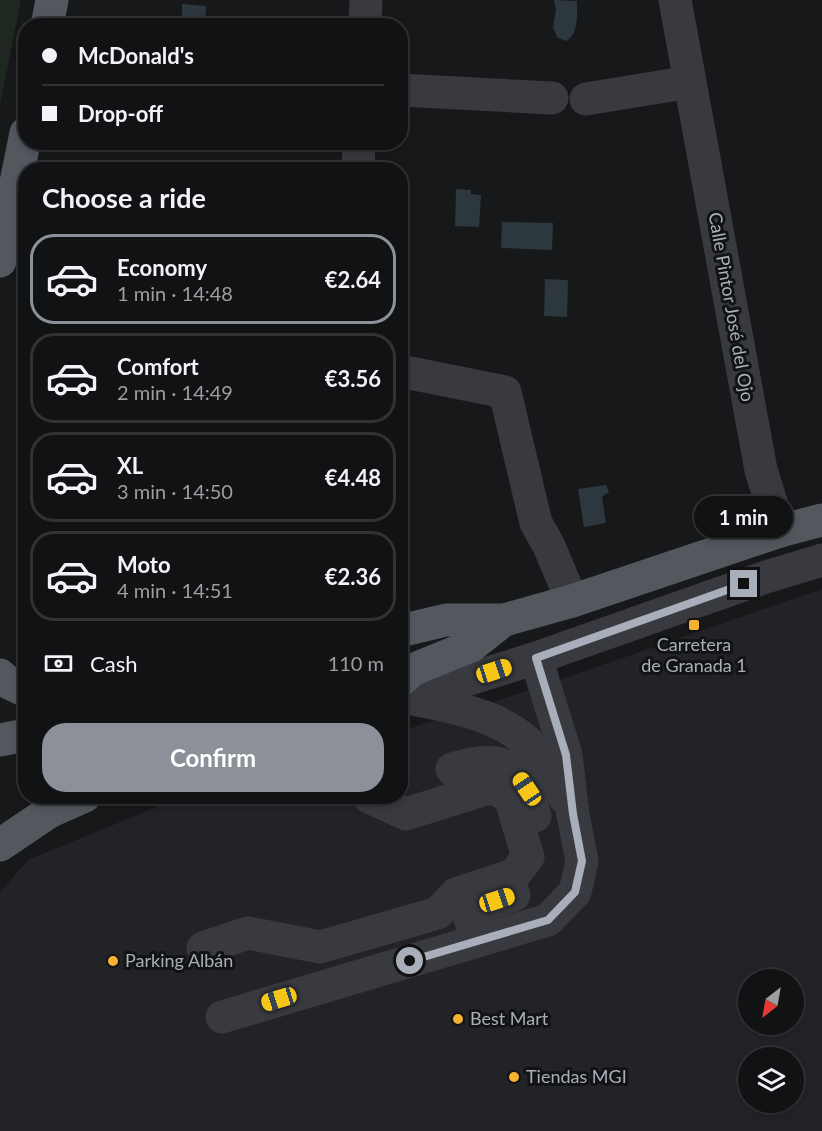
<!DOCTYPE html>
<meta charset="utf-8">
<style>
body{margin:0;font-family:Lato,sans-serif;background:#1e2022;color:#f1f3f6;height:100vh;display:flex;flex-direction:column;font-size:22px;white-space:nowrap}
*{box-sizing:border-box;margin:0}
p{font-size:20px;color:#9c9ea0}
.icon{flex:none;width:33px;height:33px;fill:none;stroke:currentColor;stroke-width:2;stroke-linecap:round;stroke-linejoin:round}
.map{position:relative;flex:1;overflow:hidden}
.sheet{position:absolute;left:18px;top:162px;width:390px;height:642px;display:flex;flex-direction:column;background:#111214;border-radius:24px;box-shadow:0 3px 9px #0003,0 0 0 2px #303234}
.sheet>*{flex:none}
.guide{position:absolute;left:18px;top:18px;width:390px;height:132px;border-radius:24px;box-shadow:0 3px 9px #0003,0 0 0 2px #303234;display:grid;align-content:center;height:132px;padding:0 24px;background:#111214}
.needle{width:39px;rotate:211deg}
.controls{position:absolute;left:738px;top:969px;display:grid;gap:12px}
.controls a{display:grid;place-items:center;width:66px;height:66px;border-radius:50%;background:#111214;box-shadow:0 3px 9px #0003,0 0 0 2px #303234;font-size:30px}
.end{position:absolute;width:27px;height:27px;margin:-14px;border:8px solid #a9afba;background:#111;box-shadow:0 0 0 3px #111}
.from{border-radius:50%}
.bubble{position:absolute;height:42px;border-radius:21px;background:#111214;box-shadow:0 3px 9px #0003,0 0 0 2px #303234;font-size:20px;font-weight:700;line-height:42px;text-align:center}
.car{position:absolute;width:18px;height:36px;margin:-18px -9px;border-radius:8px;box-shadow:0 0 4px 2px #0007;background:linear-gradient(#f5c518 24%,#345 0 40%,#f5c518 0 76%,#345 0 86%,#f5c518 0)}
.guide b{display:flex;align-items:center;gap:21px;height:57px;font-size:22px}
.guide b+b{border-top:2px solid #303234}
.guide i{width:15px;height:15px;background:#f1f3f6}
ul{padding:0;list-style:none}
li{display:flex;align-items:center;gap:18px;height:90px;margin:0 12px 9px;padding:0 12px;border:3px solid #303234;border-radius:24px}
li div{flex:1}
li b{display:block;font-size:22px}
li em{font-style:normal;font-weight:700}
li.on{border-color:#8c9099}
li>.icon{width:54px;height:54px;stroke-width:1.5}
h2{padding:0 24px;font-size:27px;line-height:72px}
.pay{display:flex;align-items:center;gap:15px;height:66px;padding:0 24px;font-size:22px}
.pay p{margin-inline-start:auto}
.cta{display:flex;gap:12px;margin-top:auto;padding:12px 24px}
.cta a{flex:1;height:69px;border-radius:24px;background:#8c9099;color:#fff;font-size:24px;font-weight:700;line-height:69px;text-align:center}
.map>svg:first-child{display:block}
</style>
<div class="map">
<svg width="822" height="1131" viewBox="0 0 822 1131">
<rect width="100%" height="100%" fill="#17181a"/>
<path fill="#232327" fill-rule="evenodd" d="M822,589V1131H0V892L28,860L181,797L400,796L401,731L524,692ZM748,980H794V1024H748ZM748,1058H794V1102H748Z"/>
<polygon fill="#1f2820" points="0,0 21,0 0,105"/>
<g fill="#2d373e">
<path d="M554,0L577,1C577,15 579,34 566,41L558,38L553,28L556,10Z"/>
<polygon points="182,4 206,6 205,25 182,25"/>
<polygon points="456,189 471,190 471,194 481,195 479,227 455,226"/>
<polygon points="502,222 553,223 552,250 501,248"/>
<polygon points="545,279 568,280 567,317 544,316"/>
<polygon points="606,485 609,492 602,497 606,523 584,527 578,489"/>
</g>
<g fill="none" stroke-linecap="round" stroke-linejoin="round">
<g stroke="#383a3f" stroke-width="33">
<polyline points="675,0 761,470 780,531"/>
<polyline points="365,26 366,0"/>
<polyline points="400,90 552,98"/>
<polyline points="586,99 690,82"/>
<polyline points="358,170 359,142"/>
<polyline points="400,371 505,392 536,523 549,546 572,601"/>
<polyline points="410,698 536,658 766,577 822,560"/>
<path d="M413,699C465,710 514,717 547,764C554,773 559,786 564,797"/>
<path d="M452,769C506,753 520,764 535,816"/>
<polyline points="478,941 470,919 480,906 514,895"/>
<polyline points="203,948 248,933 320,947 438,913 456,894 514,875 528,857 510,797 492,787 406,814 369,797"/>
<polyline points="222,1017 548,920 575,892 582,861 573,815 566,755 536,658"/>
</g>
<g stroke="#54575e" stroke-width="33">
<polyline points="47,26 52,0"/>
<polyline points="0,261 26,133"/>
<polyline points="400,631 446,620 504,620 572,601 780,531 822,520"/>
<polyline points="0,675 9,683 26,691"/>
<polyline points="400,681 412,670 471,646 504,620"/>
<polyline points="0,740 26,735"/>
<polyline points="0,845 49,812 85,796"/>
</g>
</g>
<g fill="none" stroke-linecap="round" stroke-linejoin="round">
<polyline stroke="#a9afba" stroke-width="8" points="410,961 548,920 575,892 582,861 573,814 566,755 536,658 744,584"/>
</g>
<g fill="#f8b231" stroke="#121315" stroke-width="2">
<rect x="688" y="619" width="12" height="12" rx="3"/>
<circle cx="113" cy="961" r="6"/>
<circle cx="458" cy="1019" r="6"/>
<circle cx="514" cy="1077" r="6"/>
</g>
<g text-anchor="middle" stroke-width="6" stroke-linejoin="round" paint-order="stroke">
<g font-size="18" fill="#a9afba" stroke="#121315">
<text transform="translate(731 307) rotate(80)" y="6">Calle Pintor José del Ojo</text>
</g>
<g font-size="18" fill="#a9afba" stroke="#121315" text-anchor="start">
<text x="694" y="651" text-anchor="middle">Carretera<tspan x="694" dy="21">de Granada 1</tspan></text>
<text x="125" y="967">Parking Albán</text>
<text x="470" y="1025">Best Mart</text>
<text x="526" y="1083">Tiendas MGI</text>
</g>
</g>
</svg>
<div class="controls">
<a><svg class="needle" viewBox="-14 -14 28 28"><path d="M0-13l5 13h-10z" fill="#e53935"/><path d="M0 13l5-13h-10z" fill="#9c9ea0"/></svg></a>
<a><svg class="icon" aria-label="layers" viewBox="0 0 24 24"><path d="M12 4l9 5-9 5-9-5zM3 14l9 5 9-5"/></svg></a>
</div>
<i class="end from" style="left:410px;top:961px"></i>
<i class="end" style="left:744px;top:584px"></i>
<div class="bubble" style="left:694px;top:496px;width:99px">1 min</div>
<i class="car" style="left:494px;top:671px;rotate:72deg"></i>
<i class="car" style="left:527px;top:789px;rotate:326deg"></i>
<i class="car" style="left:497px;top:900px;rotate:72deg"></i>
<i class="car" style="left:279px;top:999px;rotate:253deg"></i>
<div class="guide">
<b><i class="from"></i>McDonald's</b>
<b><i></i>Drop-off</b>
</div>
<section class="sheet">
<h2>Choose a ride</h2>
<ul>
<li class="on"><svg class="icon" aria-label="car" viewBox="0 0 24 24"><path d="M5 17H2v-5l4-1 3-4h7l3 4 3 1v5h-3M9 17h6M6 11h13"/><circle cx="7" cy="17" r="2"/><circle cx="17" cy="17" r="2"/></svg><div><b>Economy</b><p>1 min · 14:48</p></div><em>€2.64</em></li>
<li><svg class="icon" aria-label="car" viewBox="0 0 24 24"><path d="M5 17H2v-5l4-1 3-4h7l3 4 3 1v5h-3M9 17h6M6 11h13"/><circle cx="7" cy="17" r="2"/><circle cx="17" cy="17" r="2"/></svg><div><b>Comfort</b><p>2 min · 14:49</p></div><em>€3.56</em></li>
<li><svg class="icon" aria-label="car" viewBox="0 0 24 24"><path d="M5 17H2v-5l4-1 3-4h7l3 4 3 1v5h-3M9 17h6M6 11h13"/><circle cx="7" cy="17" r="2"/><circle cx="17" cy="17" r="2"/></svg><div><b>XL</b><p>3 min · 14:50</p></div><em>€4.48</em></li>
<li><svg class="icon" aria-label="car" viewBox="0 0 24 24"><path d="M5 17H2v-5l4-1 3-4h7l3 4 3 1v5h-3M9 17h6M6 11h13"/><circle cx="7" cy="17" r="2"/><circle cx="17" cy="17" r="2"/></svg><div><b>Moto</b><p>4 min · 14:51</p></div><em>€2.36</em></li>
</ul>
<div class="pay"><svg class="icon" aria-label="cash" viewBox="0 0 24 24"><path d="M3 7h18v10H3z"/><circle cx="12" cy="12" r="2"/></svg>Cash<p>110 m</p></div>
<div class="cta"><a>Confirm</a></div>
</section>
</div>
